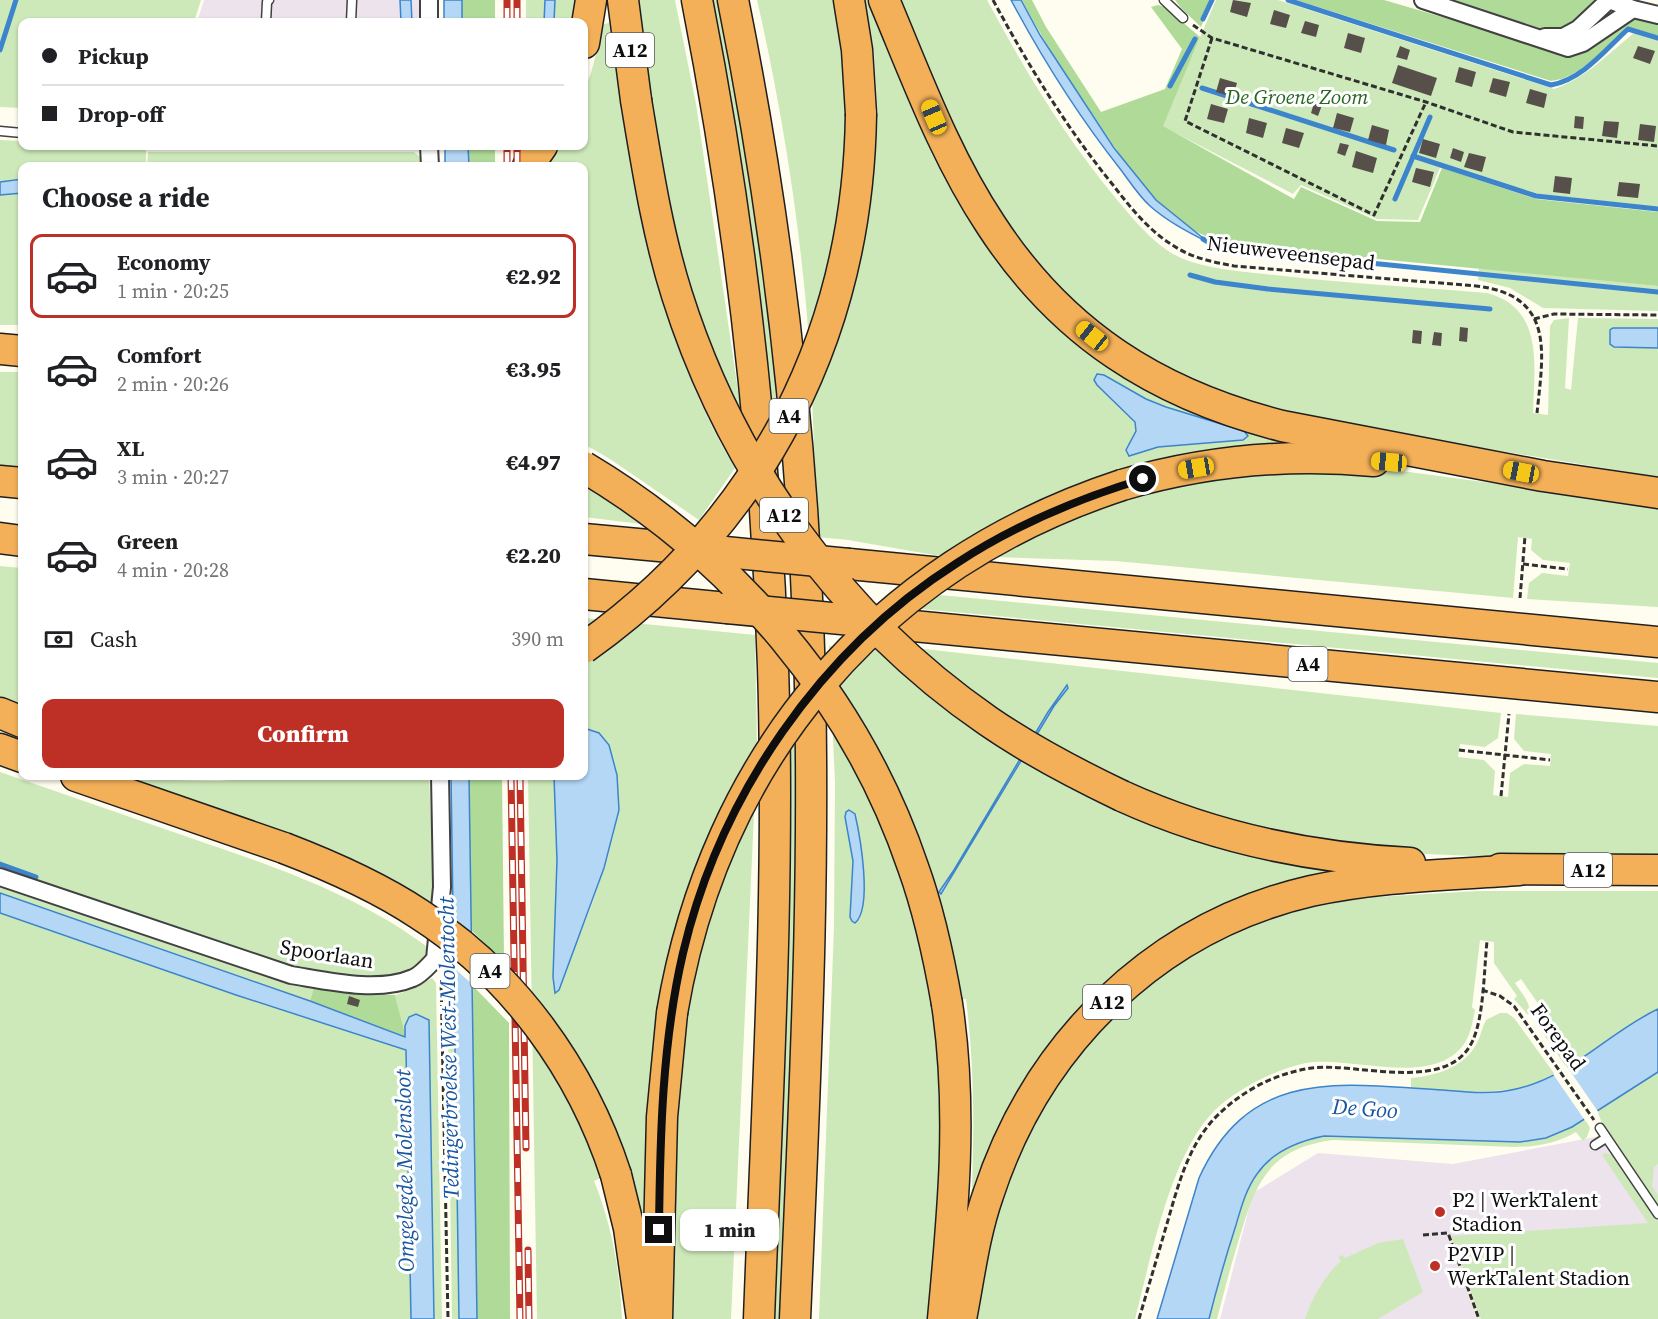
<!DOCTYPE html>
<meta charset="utf-8">
<style>
body{margin:0;font-family:"Source Serif 4",serif;background:#f6f6f6;color:#202124;height:100vh;display:flex;flex-direction:column;font-size:22px;white-space:nowrap}
*{box-sizing:border-box;margin:0}
p{font-size:20px;color:#757577}
.icon{flex:none;width:33px;height:33px;fill:none;stroke:currentColor;stroke-width:2;stroke-linecap:round;stroke-linejoin:round}
.map{position:relative;flex:1;overflow:hidden}
.sheet{position:absolute;left:18px;top:162px;width:570px;height:618px;display:flex;flex-direction:column;background:#fff;border-radius:12px;box-shadow:0 2px 4px #0004}
.sheet>*{flex:none}
.hud{position:absolute;left:18px;top:18px;width:570px;height:132px;border-radius:12px;box-shadow:0 2px 4px #0004;display:grid;align-content:center;height:132px;padding:0 24px;background:#fff}
.end{position:absolute;width:27px;height:27px;margin:-14px;border:8px solid #0e0e0e;background:#fff;box-shadow:0 0 0 3px #fff}
.from{border-radius:50%}
.bubble{position:absolute;height:42px;border-radius:12px;background:#fff;box-shadow:0 2px 4px #0004;font-size:20px;font-weight:800;line-height:42px;text-align:center}
.car{position:absolute;width:18px;height:36px;margin:-18px -9px;border-radius:8px;box-shadow:0 0 4px 2px #0007;background:linear-gradient(#f5c518 24%,#345 0 40%,#f5c518 0 76%,#345 0 86%,#f5c518 0)}
.hud b{display:flex;align-items:center;gap:21px;height:57px;font-size:22px}
.hud b+b{border-top:2px solid #e0e0e0}
.hud i{width:15px;height:15px;background:#202124}
ul{padding:0;list-style:none}
li{display:flex;align-items:center;gap:18px;height:84px;margin:0 12px 9px;padding:0 12px;border:3px solid transparent;border-radius:12px}
li div{flex:1}
li b{display:block;font-size:22px}
li em{font-style:normal;font-weight:800}
li.current{border-color:#be2f26}
li>.icon{width:54px;height:54px;stroke-width:1.5}
h2{padding:0 24px;font-size:27px;line-height:72px}
.pay{display:flex;align-items:center;gap:15px;height:66px;padding:0 24px;font-size:22px}
.pay p{margin-inline-start:auto}
.cta{display:flex;gap:12px;margin-top:auto;padding:12px 24px}
.cta a{flex:1;height:69px;border-radius:12px;background:#be2f26;color:#fff;font-size:24px;font-weight:800;line-height:69px;text-align:center}
.map>svg:first-child{display:block}
</style>
<div class="map">
<svg width="1658" height="1319" viewBox="0 0 1658 1319">
<rect width="100%" height="100%" fill="#fffdef"/>
<g fill="#ede3ed">
<polygon points="204,0 427,0 426,22 197,22"/>
<polygon points="1658,1101 1658,1319 1220,1319 1253,1193 1318,1153 1453,1164 1611,1134"/>
</g>
<g fill="#cde9b9">
<polygon points="0,0 201,0 194,22 22,22 22,108 0,107"/>
<polygon points="526,0 545,0 544,22 526,22"/>
<polygon points="555,0 581,0 577,22 555,22"/>
<polygon points="634,0 675,0 696,104 743,425 706,346 665,203"/>
<polygon points="705,0 721,0 740,97 781,395 766,422"/>
<path d="M757,0H836L841,27L846,116L878,117L874,55L865,0H875L943,156L1076,335L1342,446L1148,486L1325,465L1409,472L1536,489L1658,509V607L1527,599L1529,583L1542,573L1568,576L1570,563L1543,560L1531,550L1532,539L1518,537L1513,598L1115,561L934,555L848,540L817,537C815,472 813,406 809,341C801,230 782,109 757,0Z"/>
<path d="M899,0H987C1025,71 1066,139 1118,201C1135,221 1156,247 1181,258C1208,269 1237,271 1265,274C1339,283 1413,287 1487,293C1545,308 1534,367 1533,413L1548,415L1550,326L1554,320L1569,318L1565,388L1571,390L1578,318L1658,319V328H1613L1610,330V344L1615,347L1658,348V477L1434,440L1287,413L1224,395L1151,362L1096,322L1069,298L1017,239L985,190L955,130Z"/>
<path d="M1216,0H1278L1554,89C1585,79 1609,53 1634,33L1658,40V207L1538,194L1442,163L1418,220L1377,219L1301,185L1293,194L1162,126Z"/>
<path d="M609,23C633,175 654,334 735,468L699,520L610,459L584,444L586,292L584,274V166H547L559,146H584V91L591,73L604,24Z"/>
<polygon points="0,140 22,141 22,146 87,146 146,149 146,166 22,166 22,179 0,182"/>
<polygon points="148,152 414,152 420,157 421,166 147,166"/>
<polygon points="22,193 22,325 0,325 0,195"/>
<polygon points="1479,268 1658,286 1658,311 1543,308 1510,288 1478,280"/>
<polygon points="0,372 22,372 22,467 0,465"/>
<polygon points="584,485 641,524 584,517"/>
<polygon points="0,566 22,568 22,708 0,699"/>
<polygon points="929,594 1658,663 1658,678 910,608"/>
<path d="M584,618L755,635L757,748L731,1319H666L659,1005L648,1149L645,1241L626,1166L594,1181C612,1225 620,1272 622,1319H537L528,776H554L557,860L553,977L555,992C578,943 603,881 615,828C621,805 619,756 603,739C596,733 593,729 584,728Z"/>
<path d="M829,646L915,648L1501,713L1498,738L1485,747L1460,744L1458,757L1484,760L1495,771L1493,795L1508,797L1510,773L1524,764L1550,766L1551,754L1524,751L1514,739L1516,714L1658,726V854L1498,857L1212,845L1287,863L1389,873L1335,881L1097,1002L970,1233C974,1154 976,1077 966,999L932,1005L935,1016L943,1121L940,1196L930,1319H819L834,927L835,783Z"/>
<polygon points="799,727 796,943 782,1319 766,1319 783,749"/>
<path d="M0,772C61,793 121,814 182,835C269,865 356,893 430,949L423,959L411,970L385,977H357L280,967L0,870Z"/>
<polygon points="114,776 147,776 168,780 217,781 297,776 429,776 435,904 353,860 260,825"/>
<polygon points="0,883 314,987 310,1001 0,893"/>
<path d="M1478,891H1658V1009L1567,1068L1542,1032L1539,1005L1521,979L1515,983C1521,993 1533,1004 1528,1015L1514,999L1517,996L1494,963V942L1480,940L1472,1007L1475,1010C1473,1020 1471,1032 1466,1041C1436,1090 1352,1055 1306,1063C1276,1069 1235,1090 1214,1111C1170,1156 1151,1258 1135,1319H975L993,1220L1007,1181L1040,1107L1103,1024L1152,980L1200,949L1234,933L1272,918L1310,908L1359,898Z"/>
<polygon points="0,912 236,995 406,1050 411,1319 0,1319"/>
<polygon points="447,962 454,968 459,1319 452,1319"/>
<polygon points="432,978 436,983 442,1319 434,1319 429,1021 406,1037 395,995 410,990"/>
<path d="M1500,1013H1507L1514,1018L1556,1076L1513,1090L1472,1092L1411,1088V1078C1436,1076 1465,1067 1477,1043C1481,1035 1482,1027 1486,1020Z"/>
<polygon points="1658,1072 1658,1164 1654,1167 1652,1186 1658,1195 1658,1207 1603,1125 1597,1111"/>
<path d="M1585,1119L1590,1128L1587,1137L1583,1141L1576,1132C1558,1143 1536,1147 1514,1147L1333,1140C1268,1149 1256,1182 1239,1239C1231,1265 1224,1292 1217,1319H1209C1217,1287 1226,1256 1236,1225C1241,1208 1246,1189 1257,1174C1272,1152 1299,1141 1324,1136L1520,1142C1545,1140 1564,1133 1585,1119Z"/>
<polygon points="1605,1153 1612,1155 1658,1222 1658,1319 1481,1319 1451,1236 1648,1223 1602,1155"/>
<path d="M1403,1239L1423,1292L1378,1319H1305C1312,1298 1324,1276 1341,1261L1338,1257L1342,1255L1345,1258L1378,1243Z"/>
</g>
<g fill="#afda98">
<rect x="462" y="0" width="33" height="22"/>
<path d="M1022,0H1032L1046,27L1101,112L1165,89L1182,49L1151,7L1158,5L1165,7L1200,37L1163,126L1294,199L1301,187L1377,221L1420,222L1442,168L1536,199L1658,212V286L1274,249C1255,246 1228,245 1211,238C1155,218 1119,152 1087,106C1064,71 1041,37 1022,0Z"/>
<polygon points="1175,0 1212,0 1201,27 1181,8"/>
<path d="M1296,0H1384L1565,53L1625,20L1641,17L1658,23V36L1627,27C1606,47 1581,78 1551,81Z"/>
<path d="M1452,0H1599C1588,10 1574,30 1559,33C1539,36 1475,8 1452,0Z"/>
<polygon points="468,146 495,146 495,166 469,166"/>
<polygon points="469,776 502,776 504,961 471,930"/>
<polygon points="472,985 509,1023 510,1319 477,1319"/>
<polygon points="314,987 359,993 395,995 406,1037 310,1001"/>
</g>
<polygon fill="#efecde" points="1447,1236 1451,1236 1481,1319 1476,1319"/>
<g fill="#b4d7f6" stroke="#3c84cc" stroke-width="1.5">
<polygon points="400,0 411,0 412,22 401,22"/>
<rect x="444" y="0" width="18" height="22"/>
<polygon points="545,0 555,0 554,22 544,22"/>
<path d="M1011,0H1021L1040,35L1114,148L1156,200L1208,242C1187,232 1168,222 1150,206C1139,196 1130,182 1121,170C1079,117 1043,60 1011,0Z"/>
<polygon points="445,146 468,146 469,166 445,166"/>
<polygon points="22,179 22,193 0,195 0,182"/>
<polygon points="1613,328 1658,328 1658,348 1614,347 1610,344 1610,330"/>
<polygon points="1097,374 1104,375 1146,399 1166,407 1244,431 1248,436 1243,440 1158,447 1129,456 1126,450 1136,431 1135,422 1097,385 1094,380"/>
<polygon points="1067,685 1068,688 1054,706 941,894 939,892 954,870 1048,712"/>
<polygon points="584,728 599,733 609,745 617,775 619,810 604,868 559,990 555,993 553,977 557,860 554,776 584,776"/>
<polygon points="451,776 469,776 477,1319 459,1319"/>
<path d="M849,810L855,814C860,836 873,908 855,923L852,921L850,917L853,861L845,817L846,812Z"/>
<polygon points="0,893 310,1001 405,1037 405,1026 409,1017 416,1014 429,1020 434,1319 411,1319 406,1050 236,995 0,913"/>
<path d="M1658,1009V1072L1572,1127L1546,1138L1520,1142L1324,1136C1299,1141 1272,1152 1257,1174C1246,1189 1241,1208 1236,1225C1226,1256 1217,1287 1209,1319H1157L1199,1178C1250,1066 1341,1084 1443,1090C1466,1092 1492,1095 1516,1089C1573,1076 1607,1033 1658,1009Z"/>
</g>
<g fill="#fffdef">
<polygon points="450,915 474,934 475,987 451,965"/>
<polygon points="1566,1065 1599,1113 1586,1122 1553,1074"/>
</g>
<g fill="none" stroke-linecap="round" stroke-linejoin="round">
<g stroke="#3c84cc" stroke-width="5">
<path d="M1288,0L1551,85C1583,79 1605,50 1628,29L1658,38"/>
<polyline points="1203,19 1212,0"/>
<polyline points="0,50 16,0"/>
<polyline points="1170,86 1195,39"/>
<polyline points="1202,88 1394,150"/>
<polyline points="1413,156 1536,196 1658,209"/>
<polyline points="1395,199 1430,117"/>
<polyline points="1203,239 1208,242 1241,250 1658,292"/>
<polyline points="1190,275 1215,282 1268,289 1490,309"/>
<polyline points="0,864 36,877"/>
</g>
</g>
<g fill="#57504a">
<polygon points="1233,0 1251,3 1247,17 1230,12"/>
<polygon points="1274,10 1290,15 1286,28 1270,24"/>
<polygon points="1305,21 1319,25 1316,37 1301,33"/>
<polygon points="1348,33 1365,38 1361,53 1344,48"/>
<polygon points="1400,46 1410,50 1407,60 1396,57"/>
<polygon points="1638,46 1655,51 1650,64 1633,58"/>
<polygon points="1398,65 1437,78 1431,96 1392,83"/>
<polygon points="1459,67 1476,72 1472,87 1455,82"/>
<polygon points="1220,78 1237,83 1233,97 1216,92"/>
<polygon points="1493,78 1510,82 1506,97 1489,92"/>
<polygon points="1263,88 1280,93 1276,103 1260,98"/>
<polygon points="1530,89 1547,94 1544,108 1526,103"/>
<polygon points="1314,103 1322,105 1318,116 1311,113"/>
<polygon points="1211,104 1228,109 1224,123 1207,119"/>
<polygon points="1337,113 1354,118 1350,132 1333,128"/>
<polygon points="1575,116 1584,117 1583,129 1574,128"/>
<polygon points="1249,118 1267,123 1263,138 1246,133"/>
<polygon points="1604,121 1619,122 1617,138 1602,136"/>
<polygon points="1640,124 1656,126 1654,142 1638,140"/>
<polygon points="1372,125 1389,130 1386,145 1368,140"/>
<polygon points="1286,128 1304,133 1299,148 1282,143"/>
<polygon points="1423,139 1440,144 1436,158 1419,153"/>
<polygon points="1340,143 1349,145 1345,156 1337,153"/>
<polygon points="1453,148 1464,152 1461,162 1450,158"/>
<polygon points="1356,151 1377,158 1373,173 1352,167"/>
<polygon points="1469,153 1486,157 1482,172 1464,167"/>
<polygon points="1416,168 1434,172 1430,187 1412,182"/>
<polygon points="1555,176 1572,178 1570,194 1553,192"/>
<polygon points="1619,182 1640,184 1638,198 1617,196"/>
<polygon points="1460,327 1468,328 1467,342 1459,341"/>
<polygon points="1413,330 1422,331 1421,344 1412,343"/>
<polygon points="1434,332 1442,333 1441,346 1432,345"/>
<polygon points="349,996 360,1000 358,1007 347,1004"/>
</g>
<g fill="none" stroke-linecap="round" stroke-linejoin="round">
<g stroke="#414141" stroke-width="11">
<g id="service">
<polyline points="1164,0 1183,18"/>
<polyline points="266,22 267,2 269,0"/>
<polyline points="351,22 352,0"/>
<polyline points="0,131 22,133"/>
<polyline points="1600,1128 1658,1214"/>
<polyline points="1595,1145 1606,1138"/>
</g>
</g>
<g stroke="#414141" stroke-width="20">
<g id="minor">
<polyline points="429,0 429,22"/>
<polyline points="1423,0 1568,48 1583,43 1633,9"/>
<polyline points="1545,37 1563,37 1578,29 1609,0 1633,9 1658,15"/>
<polyline points="429,146 430,166"/>
<path d="M0,877L291,975C328,981 378,993 413,978C421,975 429,965 435,959L442,887L440,776"/>
</g>
</g>
<g stroke="#1f1f1f" stroke-width="33">
<g id="motorway">
<polyline points="623,0 636,100"/>
<path d="M697,0C740,220 766,443 773,667C780,884 767,1102 759,1319"/>
<path d="M733,0C774,204 800,412 808,620C817,853 805,1087 795,1319"/>
<polyline points="849,0 857,50 861,114"/>
<path d="M884,0C916,76 945,156 991,225C1062,334 1157,394 1282,426L1543,476L1658,493"/>
<polyline points="584,43 591,0"/>
<polyline points="528,166 542,146"/>
<polyline points="0,349 22,351"/>
<polyline points="0,481 22,483"/>
<path d="M1122,485C1204,461 1288,453 1374,461"/>
<polyline points="0,538 22,541"/>
<polyline points="584,539 713,551"/>
<polyline points="849,564 1658,642"/>
<polyline points="584,594 727,608"/>
<polyline points="861,621 1658,697"/>
<polyline points="0,713 22,722"/>
<polyline points="0,749 22,757"/>
<polyline points="76,776 284,848"/>
<path d="M1122,796C1212,837 1312,858 1410,863"/>
<polyline points="1500,869 1658,870"/>
<polyline points="616,1175 629,1228 642,1319"/>
<polyline points="657,1319 662,1117 672,1013"/>
<path d="M943,1319C953,1214 963,1109 947,1004"/>
<path d="M961,1319C969,1278 974,1235 988,1195C1037,1044 1155,927 1311,891C1379,876 1450,875 1519,870"/>
</g>
</g>
<g stroke="#303030" stroke-width="3" stroke-dasharray="6 3" stroke-linecap="butt">
<path d="M993,0C1028,65 1066,127 1113,185C1130,207 1149,231 1174,246C1192,258 1213,262 1234,266L1476,286C1556,295 1543,354 1537,413"/>
<polyline points="1193,25 1212,38 1426,102 1513,132 1658,146"/>
<polyline points="1212,38 1185,121 1374,215 1426,102"/>
<polyline points="1534,319 1554,314 1658,315"/>
<polyline points="1523,564 1568,569"/>
<polyline points="1520,598 1525,536"/>
<polyline points="1459,750 1550,760"/>
<polyline points="1501,796 1509,714"/>
<polyline points="441,978 448,1319"/>
<polyline points="1482,990 1500,996 1514,1006 1594,1120"/>
<polyline points="1423,1235 1448,1233 1479,1319"/>
<path d="M1139,1319C1148,1288 1157,1258 1166,1227C1177,1190 1186,1150 1213,1120C1239,1092 1275,1073 1312,1068C1357,1062 1449,1095 1473,1040C1484,1015 1484,970 1487,941"/>
</g>
<use href="#service" stroke="#fff" stroke-width="8"/>
<use href="#minor" stroke="#fff" stroke-width="16"/>
<use href="#motorway" stroke="#f3b059" stroke-width="30"/>
<g stroke="#be2f26" stroke-width="7">
<g id="rail">
<polyline points="507,22 507,0"/>
<polyline points="517,22 517,0"/>
<polyline points="507,166 507,146"/>
<polyline points="517,166 517,146"/>
<polyline points="511,776 520,1319"/>
<polyline points="520,776 526,1148"/>
<polyline points="528,1250 529,1319"/>
</g>
</g>
<use href="#rail" stroke="#fff" stroke-width="4.5" stroke-dasharray="14" stroke-linecap="butt"/>
<g stroke="#1f1f1f" stroke-width="33" stroke-linecap="butt">
<g id="motorway-bridge">
<path d="M636,100C647,166 657,232 677,295C731,466 840,619 988,721C1030,750 1076,774 1122,796"/>
<path d="M584,467C735,557 856,699 913,867C929,911 939,958 947,1004"/>
<polyline points="725,552 849,564"/>
<polyline points="727,608 852,620"/>
<path d="M584,648C763,521 858,333 861,114"/>
<path d="M284,848C331,866 377,886 419,914C513,974 582,1070 616,1175"/>
<path d="M672,1013C715,758 875,566 1122,485"/>
</g>
</g>
<use href="#motorway-bridge" stroke="#f3b059" stroke-width="30"/>
</g>
<g fill="none" stroke-linecap="round" stroke-linejoin="round">
<path stroke="#0e0e0e" stroke-width="8" d="M659,1230C660,1138 662,1043 683,953C720,796 820,650 957,563C1015,525 1077,499 1143,479"/>
</g>
<g fill="#be2f26" stroke="#fff" stroke-width="2">
<circle cx="1440" cy="1212" r="6"/>
<circle cx="1435" cy="1266" r="6"/>
</g>
<g text-anchor="middle" stroke-width="6" stroke-linejoin="round" paint-order="stroke">
<g fill="#fff" stroke="#565656" stroke-width="1.5">
<rect x="606" y="33" width="48" height="34" rx="4.5"/>
<rect x="769.5" y="399" width="39" height="34" rx="4.5"/>
<rect x="760" y="498" width="48" height="34" rx="4.5"/>
<rect x="1288.5" y="647" width="39" height="34" rx="4.5"/>
<rect x="1564" y="853" width="48" height="34" rx="4.5"/>
<rect x="470.5" y="954" width="39" height="34" rx="4.5"/>
<rect x="1083" y="985" width="48" height="34" rx="4.5"/>
</g>
<g font-size="20" font-weight="bold" fill="#0e0e0e">
<text x="630" y="57">A12</text>
<text x="789" y="423">A4</text>
<text x="784" y="522">A12</text>
<text x="1308" y="671">A4</text>
<text x="1588" y="877">A12</text>
<text x="490" y="978">A4</text>
<text x="1107" y="1009">A12</text>
</g>
<g font-size="21" font-style="italic" fill="#26661e" stroke="#fff">
<text x="1297" y="104">De Groene Zoom</text>
</g>
<g font-size="21" fill="#0e0e0e" stroke="#fff">
<text transform="translate(1291 253) rotate(7)" y="7">Nieuweveensepad</text>
<text transform="translate(327 954) rotate(9)" y="7">Spoorlaan</text>
<text transform="translate(1558 1037) rotate(54)" y="7">Forepad</text>
</g>
<g font-size="21" fill="#0e0e0e" stroke="#fff" text-anchor="start">
<text x="1452" y="1207">P2 | WerkTalent<tspan x="1452" dy="24">Stadion</tspan></text>
<text x="1447" y="1261">P2VIP |<tspan x="1447" dy="24">WerkTalent Stadion</tspan></text>
</g>
<g font-size="22" font-style="italic" fill="#1856a0" stroke="#fff">
<text transform="translate(448 1048) rotate(-91)" y="8">Tedingerbroekse West-Molentocht</text>
<text transform="translate(1365 1108) rotate(4)" y="8">De Goo</text>
<text transform="translate(404 1171) rotate(-91)" y="8">Omgelegde Molensloot</text>
</g>
</g>
</svg>
<i class="end from" style="left:1143px;top:479px"></i>
<i class="end" style="left:659px;top:1230px"></i>
<div class="bubble" style="left:680px;top:1209px;width:99px">1 min</div>
<i class="car" style="left:934px;top:117px;rotate:337deg"></i>
<i class="car" style="left:1092px;top:336px;rotate:309deg"></i>
<i class="car" style="left:1389px;top:462px;rotate:275deg"></i>
<i class="car" style="left:1196px;top:468px;rotate:260deg"></i>
<i class="car" style="left:1521px;top:472px;rotate:281deg"></i>
<div class="hud">
<b><i class="from"></i>Pickup</b>
<b><i></i>Drop-off</b>
</div>
<section class="sheet">
<h2>Choose a ride</h2>
<ul>
<li class="current"><svg class="icon" aria-label="car" viewBox="0 0 24 24"><path d="M5 17H2v-5l4-1 3-4h7l3 4 3 1v5h-3M9 17h6M6 11h13"/><circle cx="7" cy="17" r="2"/><circle cx="17" cy="17" r="2"/></svg><div><b>Economy</b><p>1 min · 20:25</p></div><em>€2.92</em></li>
<li><svg class="icon" aria-label="car" viewBox="0 0 24 24"><path d="M5 17H2v-5l4-1 3-4h7l3 4 3 1v5h-3M9 17h6M6 11h13"/><circle cx="7" cy="17" r="2"/><circle cx="17" cy="17" r="2"/></svg><div><b>Comfort</b><p>2 min · 20:26</p></div><em>€3.95</em></li>
<li><svg class="icon" aria-label="car" viewBox="0 0 24 24"><path d="M5 17H2v-5l4-1 3-4h7l3 4 3 1v5h-3M9 17h6M6 11h13"/><circle cx="7" cy="17" r="2"/><circle cx="17" cy="17" r="2"/></svg><div><b>XL</b><p>3 min · 20:27</p></div><em>€4.97</em></li>
<li><svg class="icon" aria-label="car" viewBox="0 0 24 24"><path d="M5 17H2v-5l4-1 3-4h7l3 4 3 1v5h-3M9 17h6M6 11h13"/><circle cx="7" cy="17" r="2"/><circle cx="17" cy="17" r="2"/></svg><div><b>Green</b><p>4 min · 20:28</p></div><em>€2.20</em></li>
</ul>
<div class="pay"><svg class="icon" aria-label="cash" viewBox="0 0 24 24"><path d="M3 7h18v10H3z"/><circle cx="12" cy="12" r="2"/></svg>Cash<p>390 m</p></div>
<div class="cta"><a>Confirm</a></div>
</section>
</div>
